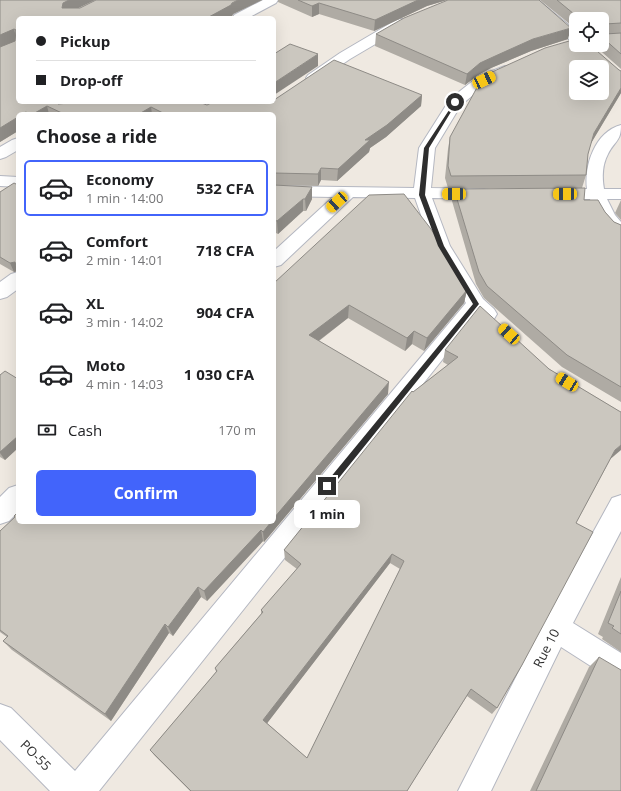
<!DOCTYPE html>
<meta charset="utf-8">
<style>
body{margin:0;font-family:"Open Sans",sans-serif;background:#f6f6f6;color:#202124;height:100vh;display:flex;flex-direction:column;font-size:15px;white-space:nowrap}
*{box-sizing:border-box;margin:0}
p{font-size:13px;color:#757577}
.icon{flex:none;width:22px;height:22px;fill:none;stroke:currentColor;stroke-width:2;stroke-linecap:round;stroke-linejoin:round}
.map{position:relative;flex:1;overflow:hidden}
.side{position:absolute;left:16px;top:112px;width:260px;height:412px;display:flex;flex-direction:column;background:#fff;border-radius:6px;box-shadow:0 4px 16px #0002}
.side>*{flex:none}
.guide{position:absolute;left:16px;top:16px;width:260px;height:88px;border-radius:6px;box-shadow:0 4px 16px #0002;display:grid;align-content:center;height:88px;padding:0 20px;background:#fff}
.tools{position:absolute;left:569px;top:12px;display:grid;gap:8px}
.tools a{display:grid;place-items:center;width:40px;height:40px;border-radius:6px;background:#fff;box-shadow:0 4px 16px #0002;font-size:20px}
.end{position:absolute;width:18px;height:18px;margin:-9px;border:5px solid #2e2e2e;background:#fff;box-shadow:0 0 0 2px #fff}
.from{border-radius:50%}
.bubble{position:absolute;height:28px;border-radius:6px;background:#fff;box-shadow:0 4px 16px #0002;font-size:13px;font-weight:700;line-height:28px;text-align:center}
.car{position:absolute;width:12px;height:24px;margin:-12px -6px;border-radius:5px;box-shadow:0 0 3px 1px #0007;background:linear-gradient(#f5c518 24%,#345 0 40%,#f5c518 0 76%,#345 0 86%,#f5c518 0)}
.guide b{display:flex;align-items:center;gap:14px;height:38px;font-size:15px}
.guide b+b{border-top:1px solid #e0e0e0}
.guide i{width:10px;height:10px;background:#202124}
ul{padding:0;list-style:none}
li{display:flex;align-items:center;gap:12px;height:56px;margin:0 8px 6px;padding:0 12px;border:2px solid transparent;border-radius:6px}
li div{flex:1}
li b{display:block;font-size:15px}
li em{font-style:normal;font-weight:700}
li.on{border-color:#4264fb}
li>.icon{width:36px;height:36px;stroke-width:1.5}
h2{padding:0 20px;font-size:18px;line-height:48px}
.pay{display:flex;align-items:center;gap:10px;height:44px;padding:0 20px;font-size:15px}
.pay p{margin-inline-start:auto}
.action{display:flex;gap:8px;margin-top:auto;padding:8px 20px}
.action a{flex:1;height:46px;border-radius:6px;background:#4264fb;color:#fff;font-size:16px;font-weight:700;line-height:46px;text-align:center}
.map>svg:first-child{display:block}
</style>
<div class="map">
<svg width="621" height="791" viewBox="0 0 621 791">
<rect width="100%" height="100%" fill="#efe9e1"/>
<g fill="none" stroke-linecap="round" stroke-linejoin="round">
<g stroke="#b4b7c1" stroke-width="2">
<g id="minor">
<polygon points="263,0 278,0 276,3 248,18 233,18 234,15"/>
<polygon points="525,0 538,0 576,31 576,42 571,41"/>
<polygon points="401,19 406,20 407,23 406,26 350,59 318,81 313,82 308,81 306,78 308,75 340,53 396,20"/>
<polygon points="505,66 510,67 512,70 510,73 489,82 461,105 435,148 431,188 484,189 490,190 493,194 490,198 484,199 432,198 450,246 483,299 494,309 497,314 494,319 487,321 477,316 99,791 50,791 0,740 0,704 11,708 75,771 466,303 432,246 415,198 353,197 281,265 274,267 274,251 333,197 274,196 274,186 414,188 419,148 450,99 479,76"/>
<path d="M621,125C621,142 615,140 608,154C602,165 602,177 604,189H621V199H607L615,215L621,222V239C605,235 595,214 590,199H554L548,198L545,194L548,190L554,189H587C584,165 595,132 621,125Z"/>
<polygon points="18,138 18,150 6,157 0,159 0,147 12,140"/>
<polygon points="0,176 18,177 18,187 0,186"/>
<polygon points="18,272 18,289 7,297 0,299 0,282 11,274"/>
<polygon points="18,485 18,512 9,521 0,524 0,497 9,488"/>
<polygon points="621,495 621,531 573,623 621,653 621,683 611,679 561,647 491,791 458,791 546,618 612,498"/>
</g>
</g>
<use href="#minor" fill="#fff" fill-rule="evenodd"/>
</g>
<g fill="#afaba4" fill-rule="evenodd">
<polygon points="0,0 95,0 78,8 80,8 96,0 262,0 233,14 232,16 229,18 18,18 18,102 207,105 269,103 422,95 421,106 386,137 370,148 369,152 337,181 321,180 318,186 274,185 274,114 18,114 18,131 0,142"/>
<polygon points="278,0 447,0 427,6 374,31 319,14 312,17 278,2"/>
<polygon points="540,0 621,0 621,69 594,45 602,45 602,19 576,19 576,29"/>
<polygon points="376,34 568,39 531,51 491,68 478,75 465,85 375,46"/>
<polygon points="621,93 591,143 588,154 586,175 582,188 448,188 445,178 448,149 450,137"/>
<polygon points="18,185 18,272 18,271 14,272 0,264 0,192"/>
<polygon points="274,185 312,187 312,199 306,211 303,211 278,234 274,232"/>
<polygon points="454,189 584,200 605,212 614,222 621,225 621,402 562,367 484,298 476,284 452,201"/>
<polygon points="621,200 621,220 615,213"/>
<polygon points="274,283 467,290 464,303 424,351 412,344 405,351 348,318 319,341 388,394 264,542 263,541 207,601 201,597 173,636 169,633 111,721 12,650 3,641 7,637 0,632 0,531 15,518 14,516 274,522"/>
<path d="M445,350L549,369L619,411L610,460L576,523L497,708L492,714L467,696L407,791H190L154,755L150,750L216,672L215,668L261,614V610L297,569L285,560L284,550L413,392L448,365L443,362ZM390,563L400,569L307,758L267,723Z"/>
<polygon points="0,375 18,379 18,448 5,460 0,457"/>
<polygon points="621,577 621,652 602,639 603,637 598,634"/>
<polygon points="599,657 621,791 530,791 589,667"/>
</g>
<g fill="#8e8b86">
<polygon points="69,0 95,0 66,14 62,8 63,3"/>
<polygon points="238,0 262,0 233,14 232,16 229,18 207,18"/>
<polygon points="418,0 447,0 427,6 374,31 375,20"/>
<polygon points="319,3 319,14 312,17 312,6"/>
<polygon points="571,28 568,39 531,51 491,68 478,75 465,85 467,74 480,63 493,57 533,39"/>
<polygon points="14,29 17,41 0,48 0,35"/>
<polygon points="318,54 318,66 274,95 274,83"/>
<polygon points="621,88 621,93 590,145 594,133"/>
<polygon points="422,95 421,106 386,137 370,148 369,152 337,181 338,169 365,140"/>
<polygon points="57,102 77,102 64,110"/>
<polygon points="249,102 264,102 250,113"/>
<polygon points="47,106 49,114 33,114"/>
<polygon points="151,107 152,114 139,114"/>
<polygon points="18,117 18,131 0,142 0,128"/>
<polygon points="321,168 321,180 318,186 318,174"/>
<polygon points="312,187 312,199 306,211 305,199"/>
<polygon points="303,199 303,211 278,234 277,221"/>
<polygon points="15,262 16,266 18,271 14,272 10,263"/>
<polygon points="467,290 464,303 424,351 427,338"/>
<polygon points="349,305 348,318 309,348 309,335"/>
<polygon points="414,331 412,344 405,351 407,338"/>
<polygon points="389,382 388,394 264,542 263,532 271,522 274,522 274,518"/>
<polygon points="18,436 18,448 5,460 0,453 0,452"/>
<polygon points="621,445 621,450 608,461 615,450"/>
<polygon points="261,530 263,541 207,601 204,591"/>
<polygon points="392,554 390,563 265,726 263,720"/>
<polygon points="198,587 201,597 173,636 168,627"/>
<polygon points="165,624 169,633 111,721 105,714"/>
</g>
<g fill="#cbc7bf" stroke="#8e8b86" fill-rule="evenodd">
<polygon points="0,0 69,0 63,3 62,8 80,8 96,0 238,0 232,3 231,5 207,18 18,18 18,102 57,102 58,104 69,103 76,102 199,102 207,105 213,102 249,102 249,103 269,103 271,102 274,102 274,100 334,60 422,95 387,125 365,140 370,140 338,169 321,168 318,174 274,173 274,114 165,114 151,107 139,114 64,114 47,106 33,114 29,114 26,112 22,114 18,114 18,117 0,128 0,47 15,41 16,30 14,29 0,35"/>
<polygon points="298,0 418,0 375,20 319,3 312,6"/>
<polygon points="448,0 539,0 571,28 533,39 493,57 480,63 467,74 376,34 404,18"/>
<polygon points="557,0 621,0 621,23 605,24 605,34 621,33 621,54 602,37 602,19 580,19"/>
<path d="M576,39V45H590L619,70L621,71V88L594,133L588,154L586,175L451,176L448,166L450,137L480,82L492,72L545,48ZM576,67H602V93H576Z"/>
<polygon points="290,44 318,54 274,83 274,54"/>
<polygon points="14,183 18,185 18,268 16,266 15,262 10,263 0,257 0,192"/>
<polygon points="274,185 312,187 305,199 303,199 277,221 274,220"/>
<polygon points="585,188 584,200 598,200 605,212 614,222 621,225 621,387 567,355 487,286 479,272 454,189"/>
<polygon points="404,194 431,229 467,290 427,338 414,331 407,338 349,305 309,335 389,382 274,518 274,283 369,195"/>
<path d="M480,306L549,369L619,411L621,412V445L615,450L576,523L593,532L522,665L497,708L471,689L407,791H191L150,750L217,671L215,668L263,612L261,610L301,564L284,550L412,391L413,392L458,357L445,350ZM392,554L404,561L307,758L263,720Z"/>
<polygon points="5,371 18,379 18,436 0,452 0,375"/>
<polygon points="18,512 18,522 271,522 263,532 261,530 204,591 198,587 168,627 165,624 105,714 3,641 8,636 0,630 0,531 15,517 14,516"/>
<polygon points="621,591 621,634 612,628 614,626 608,623"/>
<polygon points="599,657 621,670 621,791 536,791"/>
</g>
<polygon fill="#2e2e2e" points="455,101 457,102 429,148 425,195 444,246 479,304 330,489 325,489 325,484 473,304 438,246 419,195 424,148"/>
<g text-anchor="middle" stroke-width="3" stroke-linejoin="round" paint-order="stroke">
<g font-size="13" fill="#2e2e2e" stroke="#fff">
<text transform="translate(546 648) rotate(-63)" y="5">Rue 10</text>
<text transform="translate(36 755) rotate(45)" y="5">PO-55</text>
</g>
</g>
</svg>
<div class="tools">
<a><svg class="icon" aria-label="locate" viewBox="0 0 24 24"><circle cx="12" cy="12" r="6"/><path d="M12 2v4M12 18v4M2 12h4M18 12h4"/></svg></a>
<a><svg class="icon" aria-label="layers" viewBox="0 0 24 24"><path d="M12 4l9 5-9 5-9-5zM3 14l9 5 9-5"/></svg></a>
</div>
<i class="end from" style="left:455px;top:102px"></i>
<i class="end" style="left:327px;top:486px"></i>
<div class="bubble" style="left:294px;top:500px;width:66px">1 min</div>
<i class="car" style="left:484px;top:80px;rotate:65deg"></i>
<i class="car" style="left:454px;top:194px;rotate:270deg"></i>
<i class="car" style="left:565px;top:194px;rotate:270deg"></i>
<i class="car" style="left:337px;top:202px;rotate:228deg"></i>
<i class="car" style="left:509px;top:334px;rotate:312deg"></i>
<i class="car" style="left:567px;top:382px;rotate:302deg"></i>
<div class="guide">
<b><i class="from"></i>Pickup</b>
<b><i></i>Drop-off</b>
</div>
<section class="side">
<h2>Choose a ride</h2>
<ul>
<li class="on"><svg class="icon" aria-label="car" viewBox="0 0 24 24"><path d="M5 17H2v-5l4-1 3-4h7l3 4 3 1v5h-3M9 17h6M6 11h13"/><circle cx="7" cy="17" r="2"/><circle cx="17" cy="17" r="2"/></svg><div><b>Economy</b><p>1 min · 14:00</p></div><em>532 CFA</em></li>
<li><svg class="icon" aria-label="car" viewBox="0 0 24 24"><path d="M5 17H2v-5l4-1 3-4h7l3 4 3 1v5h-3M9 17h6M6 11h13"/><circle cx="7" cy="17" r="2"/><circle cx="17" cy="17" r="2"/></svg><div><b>Comfort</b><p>2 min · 14:01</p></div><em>718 CFA</em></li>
<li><svg class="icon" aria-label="car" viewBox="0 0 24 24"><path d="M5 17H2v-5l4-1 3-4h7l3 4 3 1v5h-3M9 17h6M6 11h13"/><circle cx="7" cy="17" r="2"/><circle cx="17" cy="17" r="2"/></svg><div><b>XL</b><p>3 min · 14:02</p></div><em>904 CFA</em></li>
<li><svg class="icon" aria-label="car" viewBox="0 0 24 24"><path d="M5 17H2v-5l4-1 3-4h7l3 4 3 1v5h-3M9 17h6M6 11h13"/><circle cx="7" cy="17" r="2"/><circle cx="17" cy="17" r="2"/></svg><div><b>Moto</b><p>4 min · 14:03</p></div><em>1 030 CFA</em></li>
</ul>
<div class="pay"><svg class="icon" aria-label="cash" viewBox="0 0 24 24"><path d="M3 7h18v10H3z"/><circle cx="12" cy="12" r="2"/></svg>Cash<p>170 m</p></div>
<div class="action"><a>Confirm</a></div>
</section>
</div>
